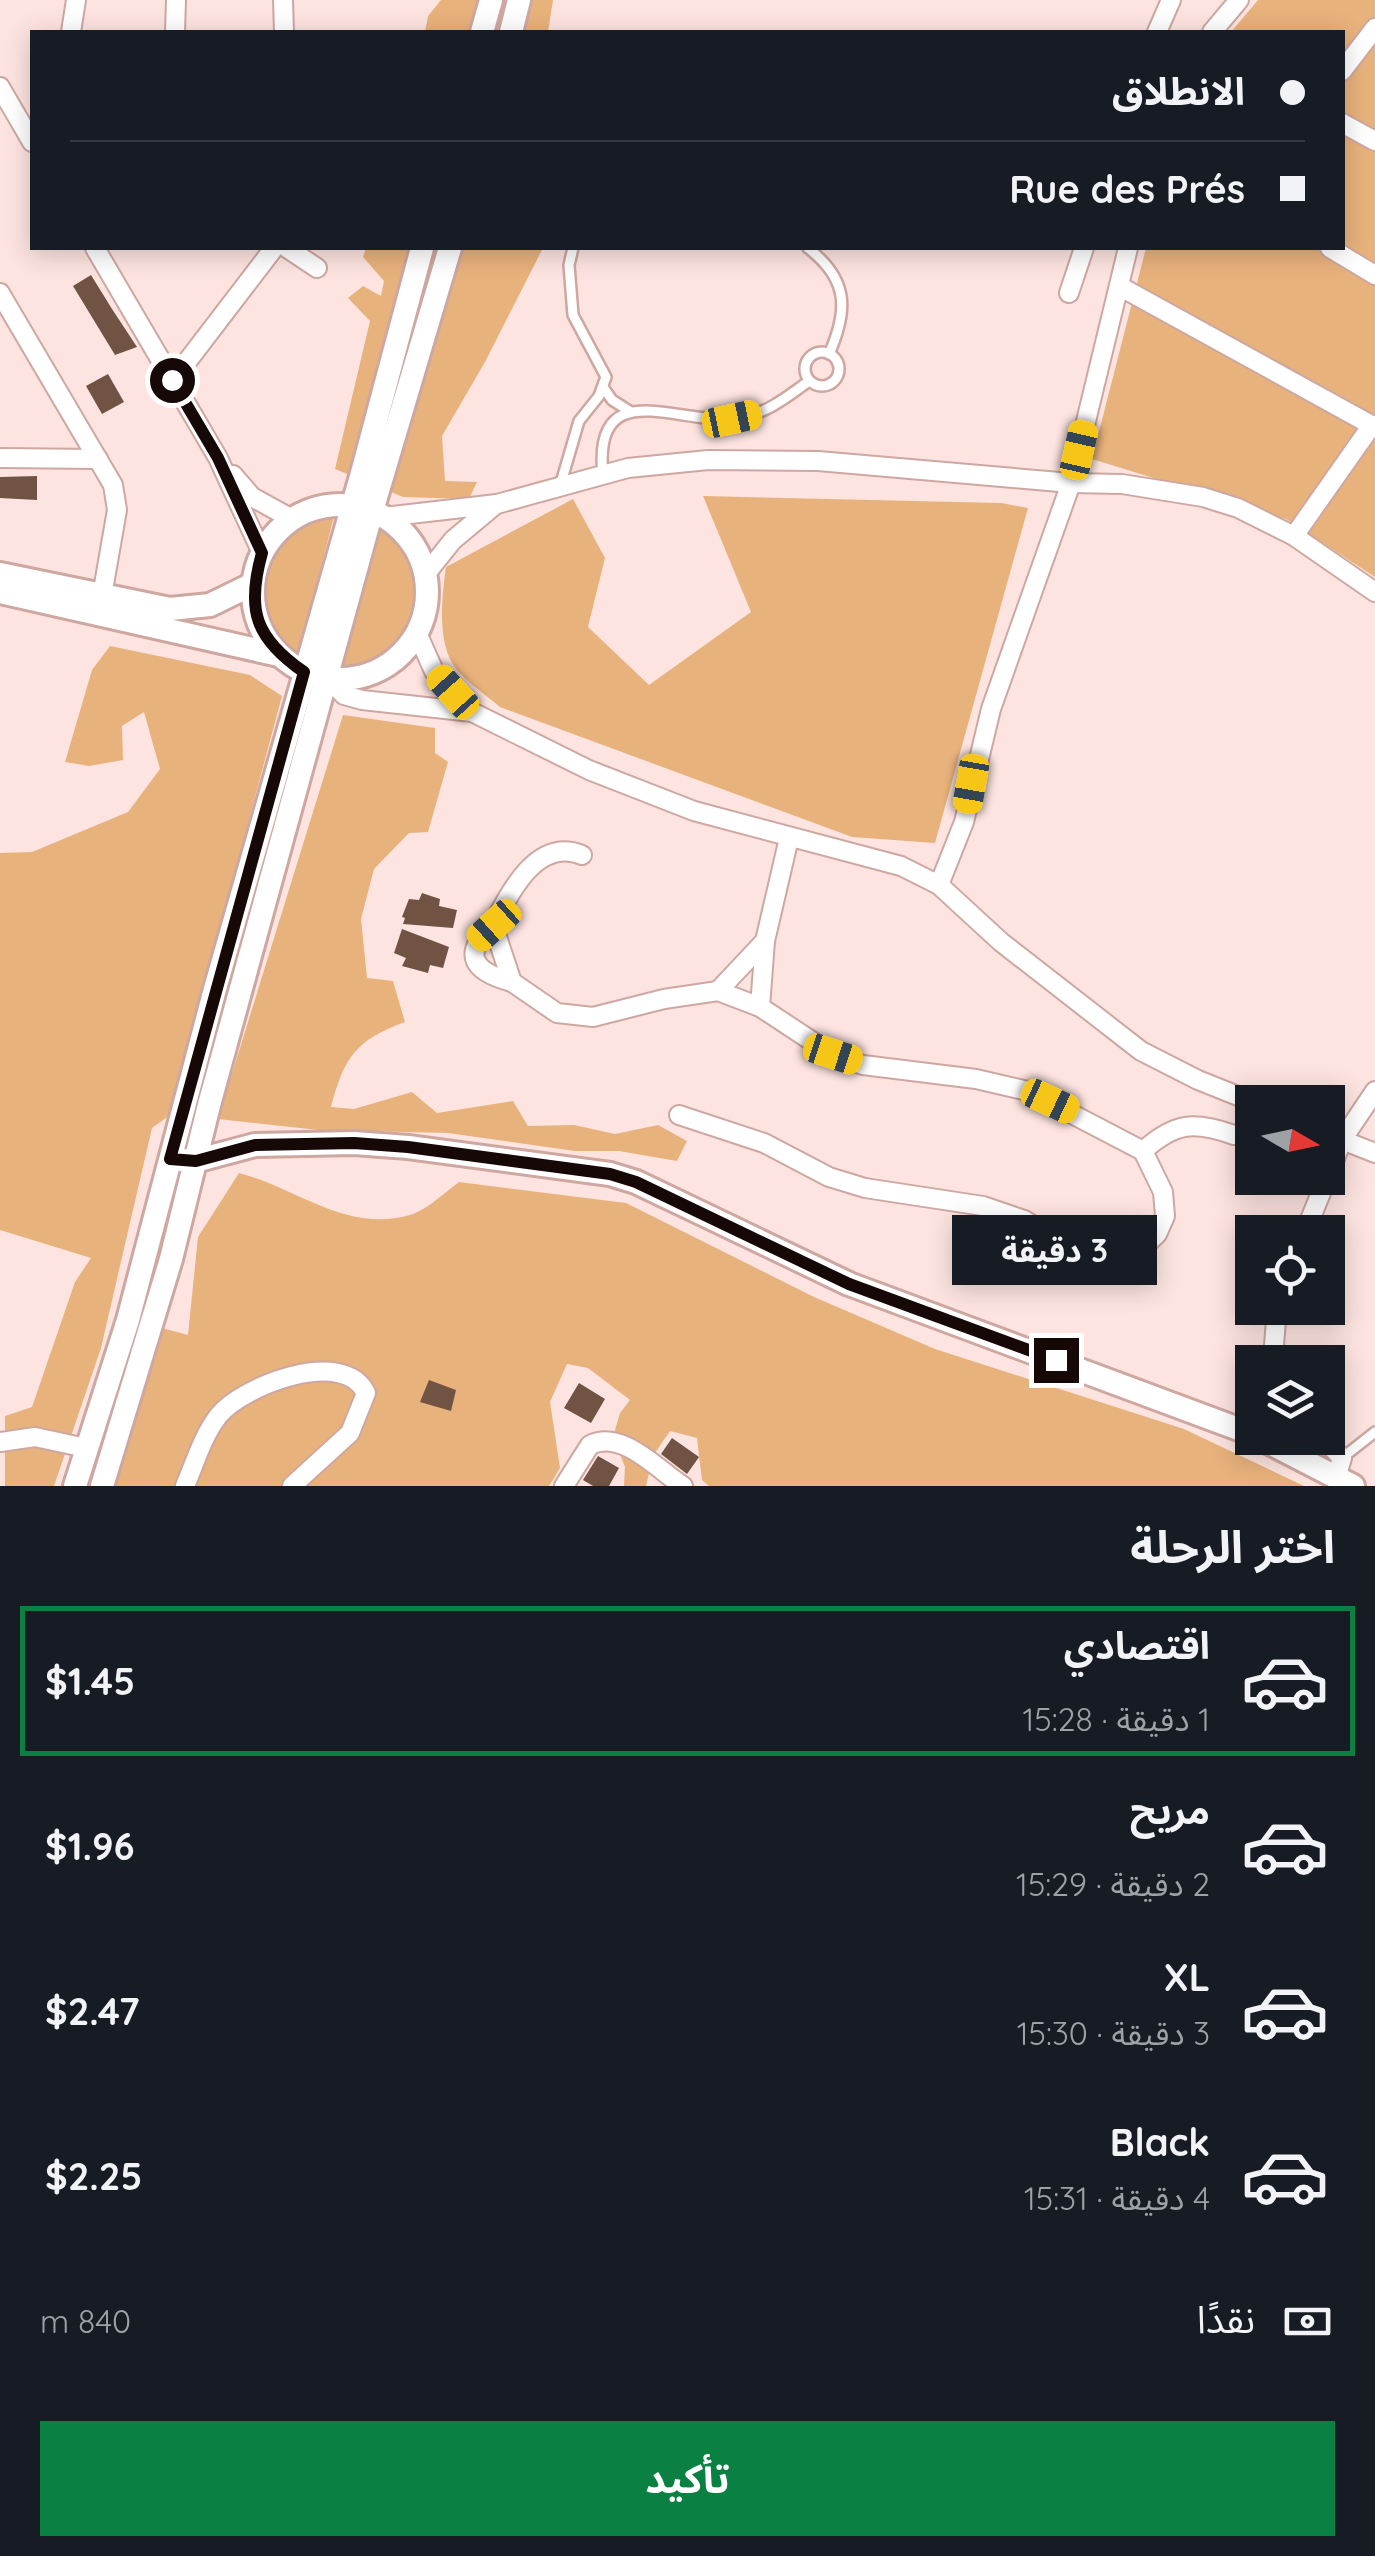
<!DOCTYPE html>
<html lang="ar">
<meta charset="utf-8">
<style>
body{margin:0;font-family:Quicksand,"Noto Sans Arabic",sans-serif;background:#242831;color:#f1f3f6;direction:rtl;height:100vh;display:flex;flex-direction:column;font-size:38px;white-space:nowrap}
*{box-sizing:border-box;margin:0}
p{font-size:32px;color:#9ea1a6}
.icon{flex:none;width:55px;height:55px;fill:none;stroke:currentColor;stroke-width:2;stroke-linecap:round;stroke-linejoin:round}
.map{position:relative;height:1486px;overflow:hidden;direction:ltr}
.drawer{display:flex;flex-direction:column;background:#171b24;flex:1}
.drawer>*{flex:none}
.guide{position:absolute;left:30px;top:30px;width:1315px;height:220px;border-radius:0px;box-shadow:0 5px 25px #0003;direction:rtl;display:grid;align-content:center;height:220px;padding:0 40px;background:#171b24}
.needle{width:65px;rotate:99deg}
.fabs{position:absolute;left:1235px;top:1085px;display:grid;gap:20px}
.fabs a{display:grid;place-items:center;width:110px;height:110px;border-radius:0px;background:#171b24;box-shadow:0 5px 25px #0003;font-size:50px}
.end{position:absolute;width:45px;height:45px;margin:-22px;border:12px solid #150807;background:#fff;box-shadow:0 0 0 5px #fff}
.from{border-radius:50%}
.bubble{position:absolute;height:70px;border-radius:0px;background:#171b24;box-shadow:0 5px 25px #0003;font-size:32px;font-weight:700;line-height:70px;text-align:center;direction:rtl}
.car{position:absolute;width:30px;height:60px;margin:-30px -15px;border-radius:12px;box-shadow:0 0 8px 2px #0007;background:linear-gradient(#f5c518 24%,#345 0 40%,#f5c518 0 76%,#345 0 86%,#f5c518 0)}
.guide b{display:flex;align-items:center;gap:35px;height:95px;font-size:38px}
.guide b+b{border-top:2px solid #363941}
.guide i{width:25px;height:25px;background:#f1f3f6}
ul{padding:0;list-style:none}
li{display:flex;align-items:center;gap:30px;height:150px;margin:0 20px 15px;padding:0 20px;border:5px solid transparent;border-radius:0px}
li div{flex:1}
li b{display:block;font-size:38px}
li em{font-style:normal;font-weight:700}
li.current{border-color:#0b8043}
li>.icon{width:90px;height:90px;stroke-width:1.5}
h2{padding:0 40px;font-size:45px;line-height:120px}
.pay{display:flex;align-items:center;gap:25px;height:110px;padding:0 40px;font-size:38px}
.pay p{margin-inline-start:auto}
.cta{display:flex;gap:20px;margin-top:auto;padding:20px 40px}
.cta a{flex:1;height:115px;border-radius:0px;background:#0b8043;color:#fff;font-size:40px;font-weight:700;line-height:115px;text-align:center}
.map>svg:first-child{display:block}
</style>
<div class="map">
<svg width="1375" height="1486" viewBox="0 0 1375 1486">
<rect width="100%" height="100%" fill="#fde4e0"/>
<g fill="#e8b27c">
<polygon points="441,0 553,0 548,32 425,32 428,16"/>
<polygon points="1258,0 1375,0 1375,577 1286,519 1092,459 1146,248 1342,248 1342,32 1231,32"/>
<polygon points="366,248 543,248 485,362 442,436 445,481 477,482 469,499 403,497 335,469 370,321 348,298 363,286 381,296 384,281 363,257"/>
<path d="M703,496L1001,503L1028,508L935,843L852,837L500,707C486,695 469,684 457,670C436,646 442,595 446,567L573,499L605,558L588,627L649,685L751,612Z"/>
<path d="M334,516L298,658C237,605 258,535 334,516Z"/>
<path d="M380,528C449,559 416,668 342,667Z"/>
<polygon points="110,646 250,675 282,696 170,1115 152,1128 101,1348 54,1486 5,1486 5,1416 32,1407 75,1282 91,1258 0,1230 0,853 32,852 128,812 160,769 144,712 122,726 123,760 89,766 65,762 92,670"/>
<path d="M343,715L435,728V753L448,762L428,832L409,833L374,869L361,919L367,978L393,981L405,1022C356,1040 344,1057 331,1107L354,1109L412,1092L437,1113L513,1101L528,1126L574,1125L615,1134L658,1125L687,1141L677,1161L619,1151H575L448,1133L318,1130L218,1119Z"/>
<path d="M239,1173C298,1188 348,1235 413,1214C429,1208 445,1192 459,1182L626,1203L814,1297L935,1349L1184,1429L1304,1486H709L702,1480L697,1438L670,1431L653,1456L646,1486H624L625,1467L613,1437L620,1413L630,1400L588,1368L567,1364L550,1402L560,1468L549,1486H113L158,1327L188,1335L198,1237Z"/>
</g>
<g fill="#715344">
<polygon points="91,275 112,309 137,347 115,355 73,286"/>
<polygon points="108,374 124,402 102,414 86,386"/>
<polygon points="37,476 37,500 0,498 0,477"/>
<polygon points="422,893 440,899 439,906 457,910 453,928 403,924 405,918 402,917 409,899 419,900"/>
<polygon points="402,929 449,947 443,968 430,965 428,973 402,966 406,958 394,953"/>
<polygon points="429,1380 456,1390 451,1411 420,1402"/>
<polygon points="579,1383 605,1399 591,1423 564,1408"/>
<polygon points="672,1438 699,1457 687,1474 661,1454"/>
<polygon points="598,1456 619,1468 609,1486 593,1486 583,1480"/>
</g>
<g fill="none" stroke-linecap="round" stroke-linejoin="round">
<g stroke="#cea7a1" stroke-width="14">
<g id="lane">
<path d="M808,248C848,279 849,309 829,354"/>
<circle cx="822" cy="369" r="17"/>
<polyline points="603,387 612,400 631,412"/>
<path d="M603,475C592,373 680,425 734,419C764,415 785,399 809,381"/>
<polyline points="560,486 579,421 599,396 606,377 573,315 569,265 573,248"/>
<polyline points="1342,1458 1375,1432"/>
</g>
</g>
<g stroke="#cea7a1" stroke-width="22">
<g id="street">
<polyline points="283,0 284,32"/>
<polyline points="71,32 76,0"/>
<polyline points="175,32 176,0"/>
<polyline points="1157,32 1171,0"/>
<polyline points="1212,32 1239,0"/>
<polyline points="1342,71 1375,28"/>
<polyline points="0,87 32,142"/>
<polyline points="1342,123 1375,141"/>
<polyline points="95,248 218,458 262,553"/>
<polyline points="287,248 317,268"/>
<polyline points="1330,248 1375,275"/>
<polyline points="1119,286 1375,427"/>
<polyline points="0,293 113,485 117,510 102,596"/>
<polyline points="1069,293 1084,248"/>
<polyline points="173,380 274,248"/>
<polyline points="0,458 98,459"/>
<polyline points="233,475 252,497 292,519"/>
<polyline points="384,517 497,504 628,468 708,460 818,461 1071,483 1122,484 1203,497 1238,508 1294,536 1375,592"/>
<polyline points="1294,536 1372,425"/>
<polyline points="425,575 453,540 496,504"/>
<polyline points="417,633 434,671 472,712"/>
<polyline points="329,679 344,695 362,700 472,712 589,770 694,811 901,866 939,885 1001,942 1141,1051 1198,1080 1253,1102"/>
<path d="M582,855C538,837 510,891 493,925L512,982L557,1013L593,1017L664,999L718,991L760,1007L833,1055L863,1065L976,1079L1028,1091L1143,1151L1163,1192L1165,1216L1157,1234L1139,1251L1120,1260L1104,1261L1060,1242L1024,1220L983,1206L865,1188L829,1177L764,1143L679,1115"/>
<polyline points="939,885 964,822 991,709 1071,483 1128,248"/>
<path d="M493,925C460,955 474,972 512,982"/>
<polyline points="718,991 765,941 789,838"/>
<polyline points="760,1007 765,941"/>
<polyline points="1375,1091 1342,1140 1375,1153"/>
<polyline points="1328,1134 1342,1140 1328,1177"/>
<path d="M1143,1151C1175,1122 1194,1121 1234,1135"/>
<polyline points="1305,1232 1327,1178"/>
<polyline points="1277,1308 1274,1345 1278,1362"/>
<polyline points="1323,1438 1342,1458 1336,1478"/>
<polyline points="0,1442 35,1437 86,1448"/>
<path d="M185,1486C195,1463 203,1435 219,1415C244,1385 344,1347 366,1393L350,1433L292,1486"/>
<path d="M564,1486L590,1445C622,1429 658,1470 683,1486"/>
</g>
</g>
<g stroke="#cea7a1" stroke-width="28">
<g id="secondary">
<polyline points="482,32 491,0"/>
<polyline points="511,32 519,0"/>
<circle cx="340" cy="592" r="87"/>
<polyline points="0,574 170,609 210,605 253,584"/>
<polyline points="0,592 279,655"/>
<polyline points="182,1160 195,1161 255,1145 354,1143 408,1147 610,1174 636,1182 849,1284 1252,1434"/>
<polyline points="1260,1438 1353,1486"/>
<polyline points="75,1486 128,1320 215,989 362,473 422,248"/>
<polyline points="102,1486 171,1259 209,1105 372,511 450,248"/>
</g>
</g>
<use href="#lane" stroke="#fff" stroke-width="9"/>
<use href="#street" stroke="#fff" stroke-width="18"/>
<use href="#secondary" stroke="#fff" stroke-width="22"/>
</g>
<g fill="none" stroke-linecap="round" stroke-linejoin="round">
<path stroke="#150807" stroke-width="12" d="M172,380L218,458L262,553C246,610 255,638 304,672L170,1159L196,1161L255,1145L354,1143L408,1147L610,1174L636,1182L849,1284L1056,1360"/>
</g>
</svg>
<div class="fabs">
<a><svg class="needle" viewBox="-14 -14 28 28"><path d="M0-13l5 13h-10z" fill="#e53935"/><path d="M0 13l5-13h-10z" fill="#9ea1a6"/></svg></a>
<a><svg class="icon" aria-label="locate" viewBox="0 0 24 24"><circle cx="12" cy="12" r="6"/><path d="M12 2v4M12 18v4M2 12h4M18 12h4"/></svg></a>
<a><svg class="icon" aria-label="layers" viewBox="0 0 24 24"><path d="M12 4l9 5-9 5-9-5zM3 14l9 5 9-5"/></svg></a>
</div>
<i class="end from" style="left:172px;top:380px"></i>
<i class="end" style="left:1056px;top:1360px"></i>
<div class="bubble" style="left:952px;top:1215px;width:205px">3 دقيقة</div>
<i class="car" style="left:732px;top:419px;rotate:78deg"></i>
<i class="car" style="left:1079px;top:450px;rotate:13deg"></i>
<i class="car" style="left:453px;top:692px;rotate:318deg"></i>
<i class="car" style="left:971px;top:784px;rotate:190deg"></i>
<i class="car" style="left:494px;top:925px;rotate:228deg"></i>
<i class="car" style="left:833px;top:1054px;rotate:108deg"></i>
<i class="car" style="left:1050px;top:1101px;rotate:115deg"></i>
<div class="guide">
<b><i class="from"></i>الانطلاق</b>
<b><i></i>Rue des Prés</b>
</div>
</div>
<section class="drawer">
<h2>اختر الرحلة</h2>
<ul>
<li class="current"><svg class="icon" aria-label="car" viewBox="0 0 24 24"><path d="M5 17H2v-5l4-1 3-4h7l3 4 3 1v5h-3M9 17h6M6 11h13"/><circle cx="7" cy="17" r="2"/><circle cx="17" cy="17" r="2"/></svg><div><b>اقتصادي</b><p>1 دقيقة · 15:28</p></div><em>$1.45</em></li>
<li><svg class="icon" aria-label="car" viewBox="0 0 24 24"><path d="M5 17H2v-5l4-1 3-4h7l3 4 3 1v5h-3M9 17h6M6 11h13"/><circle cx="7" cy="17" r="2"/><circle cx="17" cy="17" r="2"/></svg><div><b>مريح</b><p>2 دقيقة · 15:29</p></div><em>$1.96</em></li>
<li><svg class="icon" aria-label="car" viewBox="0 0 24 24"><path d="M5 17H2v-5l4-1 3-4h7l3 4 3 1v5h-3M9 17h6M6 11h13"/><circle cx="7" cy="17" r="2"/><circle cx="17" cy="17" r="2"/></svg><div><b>XL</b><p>3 دقيقة · 15:30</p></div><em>$2.47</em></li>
<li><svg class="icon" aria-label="car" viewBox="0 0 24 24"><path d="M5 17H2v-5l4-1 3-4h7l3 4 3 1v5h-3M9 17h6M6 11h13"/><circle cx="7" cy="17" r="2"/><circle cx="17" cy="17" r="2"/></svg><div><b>Black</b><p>4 دقيقة · 15:31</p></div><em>$2.25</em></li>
</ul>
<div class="pay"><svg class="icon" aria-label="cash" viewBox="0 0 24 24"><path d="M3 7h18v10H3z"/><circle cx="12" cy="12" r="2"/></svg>نقدًا<p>840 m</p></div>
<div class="cta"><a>تأكيد</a></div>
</section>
